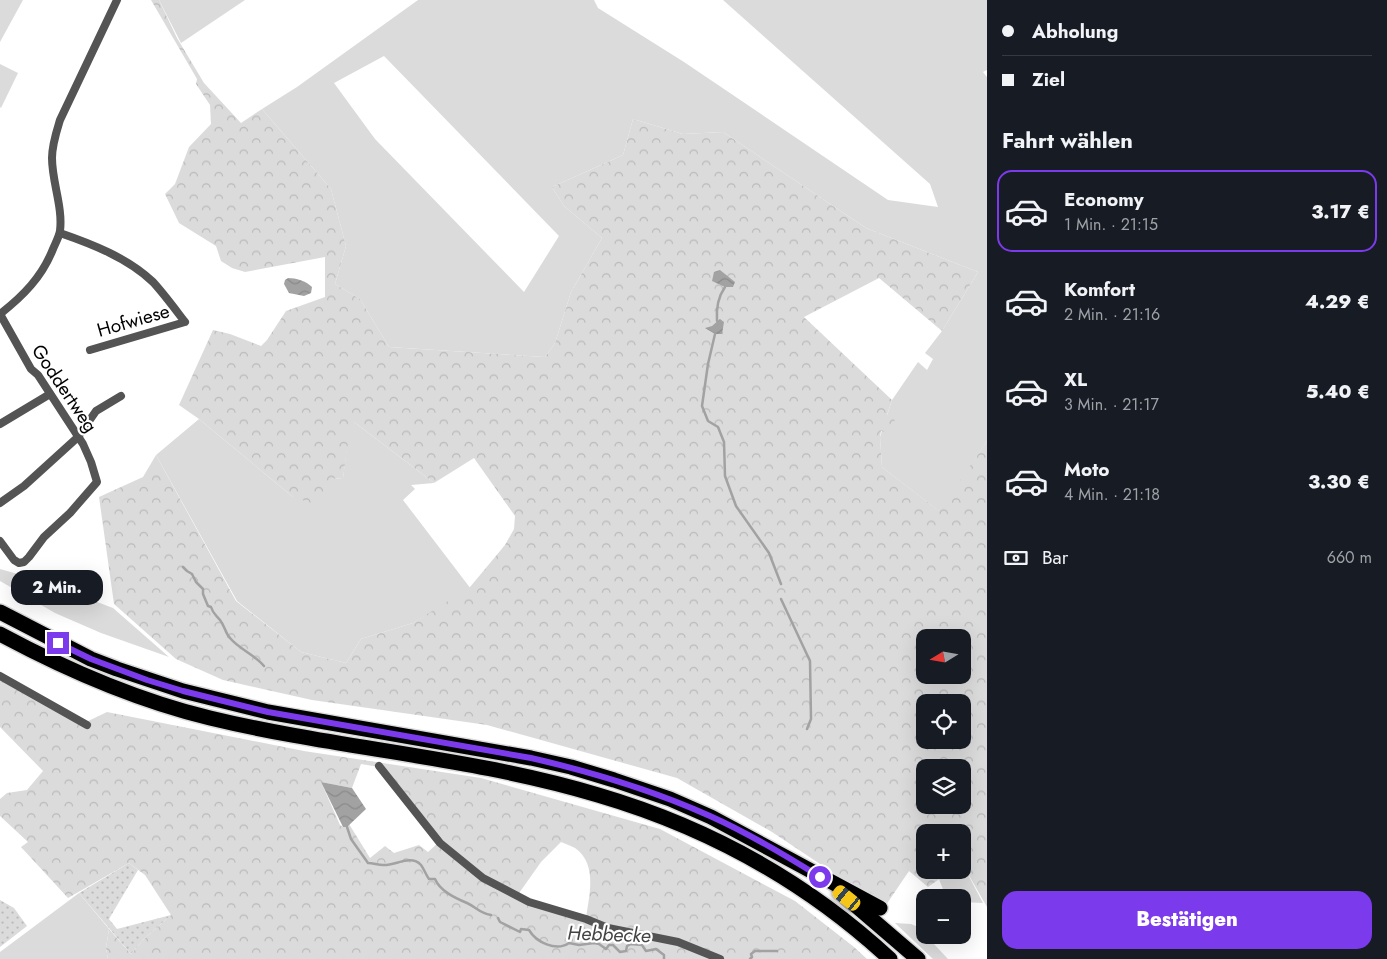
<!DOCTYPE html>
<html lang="de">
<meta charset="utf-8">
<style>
body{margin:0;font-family:Jost,sans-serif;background:#20242c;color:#f1f3f6;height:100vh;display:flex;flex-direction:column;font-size:19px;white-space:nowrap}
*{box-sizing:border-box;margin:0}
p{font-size:16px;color:#9ea1a6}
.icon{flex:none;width:28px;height:28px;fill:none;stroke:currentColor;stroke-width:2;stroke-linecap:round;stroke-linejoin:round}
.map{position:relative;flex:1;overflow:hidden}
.details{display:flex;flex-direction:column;background:#171b24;width:400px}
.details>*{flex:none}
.top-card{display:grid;align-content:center;height:110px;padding:0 15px;background:#171b24}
.needle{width:32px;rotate:259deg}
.fabs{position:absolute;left:916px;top:629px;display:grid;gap:10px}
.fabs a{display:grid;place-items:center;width:55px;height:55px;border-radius:10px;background:#171b24;box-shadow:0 5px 20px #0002;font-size:25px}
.end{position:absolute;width:22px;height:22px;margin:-11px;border:6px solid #7c3aed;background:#fff;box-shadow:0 0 0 2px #fff}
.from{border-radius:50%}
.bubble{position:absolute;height:35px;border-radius:15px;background:#171b24;box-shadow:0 5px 20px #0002;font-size:16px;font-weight:800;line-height:35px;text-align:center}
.car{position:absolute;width:15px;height:30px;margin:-15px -8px;border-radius:6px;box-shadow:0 0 4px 1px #0007;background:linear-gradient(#f5c518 24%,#345 0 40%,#f5c518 0 76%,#345 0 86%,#f5c518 0)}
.top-card b{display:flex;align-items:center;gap:18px;height:48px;font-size:19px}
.top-card b+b{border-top:1px solid #363941}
.top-card i{width:12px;height:12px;background:#f1f3f6}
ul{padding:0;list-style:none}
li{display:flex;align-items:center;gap:15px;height:82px;margin:0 10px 8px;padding:0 5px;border:2px solid transparent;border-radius:15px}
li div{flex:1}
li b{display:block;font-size:19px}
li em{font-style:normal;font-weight:800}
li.active{border-color:#7c3aed}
li>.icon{width:45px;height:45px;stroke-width:1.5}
h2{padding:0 15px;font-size:22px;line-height:60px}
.pay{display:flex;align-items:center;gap:12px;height:55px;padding:0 15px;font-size:19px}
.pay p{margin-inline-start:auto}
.button{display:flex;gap:10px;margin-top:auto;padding:10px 15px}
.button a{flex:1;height:58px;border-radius:15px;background:#7c3aed;color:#fff;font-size:20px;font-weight:800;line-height:58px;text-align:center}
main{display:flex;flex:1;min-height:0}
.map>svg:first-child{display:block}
</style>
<main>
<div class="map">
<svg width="987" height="959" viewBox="0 0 987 959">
<defs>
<pattern id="forest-crowns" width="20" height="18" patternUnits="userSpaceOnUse" patternTransform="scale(1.25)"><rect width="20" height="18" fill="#dbdbdb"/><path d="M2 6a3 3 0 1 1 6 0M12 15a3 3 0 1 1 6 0" fill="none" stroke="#bababa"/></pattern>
<pattern id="park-dots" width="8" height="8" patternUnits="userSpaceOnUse" patternTransform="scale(1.25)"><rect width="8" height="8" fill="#dbdbdb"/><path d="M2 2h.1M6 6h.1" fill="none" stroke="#bababa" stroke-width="1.8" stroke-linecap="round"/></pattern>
<pattern id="water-waves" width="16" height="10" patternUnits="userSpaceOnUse" patternTransform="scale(1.25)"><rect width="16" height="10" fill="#a2a2a2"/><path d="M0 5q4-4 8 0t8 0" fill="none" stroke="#8a8a8a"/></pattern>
</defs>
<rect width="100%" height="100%" fill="#fff"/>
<g fill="#dbdbdb" fill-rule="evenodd">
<polygon points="0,0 23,0 0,42"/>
<polygon points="159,0 245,0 181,43"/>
<path d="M418,0H594L598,8L684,62L888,200L938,207L930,184L723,0H987V70L983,72L987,77V441L940,512L882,467L880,437L892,400L918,362L927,370L933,359L925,353L942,331L978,272L866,228L723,132L683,134L633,119L623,155L552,187L564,206L602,238L571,292L555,343L545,357L389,347L360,299L335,284L346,246L331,189L262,109L297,87ZM384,56L559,236L524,292L375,139L334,83Z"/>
<polygon points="0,64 18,73 1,108 0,107"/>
<polygon points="199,419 293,497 332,479 343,478 350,422 354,422 434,483 411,485 415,489 403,500 471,589 413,623 361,639 346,663 301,652 237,601 156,455"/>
<polygon points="0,569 39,580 113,608 169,657 101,633 55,613 0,581"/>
<polygon points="963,865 983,903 963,902 962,898 946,897 939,879 952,870 962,870"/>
<polygon points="79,893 109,929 106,948 108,959 0,959 0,952"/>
<polygon points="895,923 911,924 918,927 948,959 933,959"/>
</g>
<g fill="url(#forest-crowns)" fill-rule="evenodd">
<path d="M151,0H159L177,38L204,83L241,123L262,109L331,189L346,246L335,284L360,299L389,347L545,357L555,343L571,292L602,238L564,206L552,187L623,155L633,119L683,134L723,132L866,228L978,272L942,331L879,278L804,317L892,400L887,415L894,419L897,426L890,433L881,431L880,437L882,467L939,511L987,441V907L963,865L962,832H925V870H952L928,887L909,871L886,905L847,882L772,832L677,778L487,725L312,700L223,680L176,659L114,604L99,497L143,477L156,455L236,601L301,652L346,663L361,639L413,623L470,587L505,545L514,529L515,516L474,458L434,483L354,422H351L343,478L332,479L314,504L293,497L199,419L179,405L213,330L230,334L261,346L267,340L286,311L325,297V257L245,272L232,268L221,261L216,246L179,223L165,194L175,184L189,147L211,124L210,105L196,84L197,79ZM925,638H962V675H925ZM925,702H962V740H925ZM925,768H962V805H925Z"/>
<path d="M0,680L82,724L107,712L304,751L481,778L660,829L795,901L854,947L867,959H108L106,948L109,929L131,954L144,939L171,915L145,875L129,863L68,898L21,847L28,842L0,816V799L7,793L27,790L43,771L0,727ZM361,764L379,767L440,841L428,852L419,845L394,853L385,846L370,858L349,824L343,827L340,825L321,782L352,788ZM561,842C566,844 571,846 575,848C598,864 589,896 586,918L517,896L541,862Z"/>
</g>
<g fill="url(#park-dots)">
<polygon points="129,863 138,870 109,919 117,929 171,915 144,939 131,954 79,893"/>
<polygon points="0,900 14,908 27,926 0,947"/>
</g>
<g fill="url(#water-waves)">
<polygon points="720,270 735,282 733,287 725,287 712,281 714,272"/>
<path d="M288,278C296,278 306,281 312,287L311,293L304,296L289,293L284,284L285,280Z"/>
<polygon points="720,319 724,322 722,334 715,334 705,328 712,326"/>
<polygon points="321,782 352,788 366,809 347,827 343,827"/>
</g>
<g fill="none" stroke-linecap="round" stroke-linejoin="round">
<g stroke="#a2a2a2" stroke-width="2.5">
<path d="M717,321C716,308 718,297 725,287"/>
<polyline points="715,334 708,364 702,406 708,421 718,427 724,442 725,476 736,506 769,553 781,584"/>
<path d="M183,567L187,571L192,574L196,582L203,589V594L208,606L211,607C213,614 216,615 220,620C225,626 225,633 230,638C239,649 255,655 264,666"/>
<polyline points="781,599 810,661 811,719 807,729"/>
<path d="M347,827L351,839L368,863C373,863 378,865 383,865C395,866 411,854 421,865C424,869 426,875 429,879H435C440,891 455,898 467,903C476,907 479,913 491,915"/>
<path d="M498,918L500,922L520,932L521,929L529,930C536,942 556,952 569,943L579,945L594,943L599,944L606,949L609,945H613L620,952L626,951L627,946L631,944L642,945L646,951L656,949L664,955V959"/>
<polyline points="750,959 752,957 751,954 755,951 777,951"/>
</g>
<g stroke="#dbdbdb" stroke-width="18">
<g id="motorway">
<polyline points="0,612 91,659 117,669 183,691 268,712 531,758 571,767 614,780 670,799 711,817 880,908"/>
<path d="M0,634C67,670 136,700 210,718C338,749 472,757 598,795C707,827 807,882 890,959"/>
<polyline points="847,898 918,959"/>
</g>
</g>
<g stroke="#545454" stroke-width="8">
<path d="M60,233C92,244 128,258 153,282C164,294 175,309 185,322L90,350"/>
<path d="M0,314C23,296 42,277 53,249C55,244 59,237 60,231C63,207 52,182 52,158C52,145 56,133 60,120L117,0"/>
<polyline points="0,314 31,369 38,375 83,444 91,462 97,482 70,513 44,537 29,557 24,562 19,563 14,560 0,541"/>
<polyline points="0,424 50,394"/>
<polyline points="0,503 24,486 78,437 96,411 121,396"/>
<polyline points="0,676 87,725"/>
<polyline points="379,766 440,843 483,878 529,902 586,919 608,928 678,942 720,959"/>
</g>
<use href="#motorway" stroke="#000" stroke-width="15"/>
</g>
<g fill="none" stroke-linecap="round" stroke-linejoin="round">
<path stroke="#7c3aed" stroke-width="6" d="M58,643L91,659L147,680L183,691L268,712L531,758C592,772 652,790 710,816C748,833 785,855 820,877"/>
</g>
<g text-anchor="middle" stroke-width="4.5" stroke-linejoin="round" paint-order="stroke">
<g font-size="19" fill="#000" stroke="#fff">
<text transform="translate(133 320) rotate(-16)" y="7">Hofwiese</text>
<text transform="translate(65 388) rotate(56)" y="7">Goddertweg</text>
</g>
<g font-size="20" font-style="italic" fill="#434343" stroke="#fff">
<text transform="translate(609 934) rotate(2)" y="7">Hebbecke</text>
</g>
</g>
</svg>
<div class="fabs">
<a><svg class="needle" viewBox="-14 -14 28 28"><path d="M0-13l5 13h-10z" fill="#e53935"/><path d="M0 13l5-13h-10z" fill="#9ea1a6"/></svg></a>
<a><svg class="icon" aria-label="locate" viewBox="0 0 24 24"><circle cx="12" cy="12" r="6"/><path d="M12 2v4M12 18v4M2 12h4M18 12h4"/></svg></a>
<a><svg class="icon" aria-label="layers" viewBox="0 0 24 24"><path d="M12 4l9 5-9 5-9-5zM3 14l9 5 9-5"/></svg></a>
<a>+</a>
<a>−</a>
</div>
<i class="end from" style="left:820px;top:877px"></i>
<i class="end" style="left:58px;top:643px"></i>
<div class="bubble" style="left:11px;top:570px;width:92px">2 Min.</div>
<i class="car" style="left:847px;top:898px;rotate:309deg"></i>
</div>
<section class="details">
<div class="top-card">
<b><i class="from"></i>Abholung</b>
<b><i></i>Ziel</b>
</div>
<h2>Fahrt wählen</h2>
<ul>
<li class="active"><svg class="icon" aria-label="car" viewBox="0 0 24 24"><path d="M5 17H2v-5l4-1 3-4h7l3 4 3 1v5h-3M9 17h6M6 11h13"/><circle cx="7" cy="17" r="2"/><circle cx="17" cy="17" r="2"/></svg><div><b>Economy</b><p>1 Min. · 21:15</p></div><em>3.17 €</em></li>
<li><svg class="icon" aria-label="car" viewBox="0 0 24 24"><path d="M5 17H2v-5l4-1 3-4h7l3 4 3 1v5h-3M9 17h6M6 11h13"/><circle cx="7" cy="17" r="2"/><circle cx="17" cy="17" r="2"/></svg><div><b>Komfort</b><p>2 Min. · 21:16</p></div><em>4.29 €</em></li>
<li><svg class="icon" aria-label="car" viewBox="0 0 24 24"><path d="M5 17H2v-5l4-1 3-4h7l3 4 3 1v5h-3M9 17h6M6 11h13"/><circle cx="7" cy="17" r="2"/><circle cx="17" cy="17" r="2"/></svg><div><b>XL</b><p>3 Min. · 21:17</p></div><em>5.40 €</em></li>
<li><svg class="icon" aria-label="car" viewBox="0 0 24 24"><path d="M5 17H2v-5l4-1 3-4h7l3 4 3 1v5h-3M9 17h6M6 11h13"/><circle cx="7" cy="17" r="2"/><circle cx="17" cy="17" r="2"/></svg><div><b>Moto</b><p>4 Min. · 21:18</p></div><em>3.30 €</em></li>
</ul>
<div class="pay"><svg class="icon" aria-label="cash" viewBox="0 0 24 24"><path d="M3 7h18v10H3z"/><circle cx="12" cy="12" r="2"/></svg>Bar<p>660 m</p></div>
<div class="button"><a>Bestätigen</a></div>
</section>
</main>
